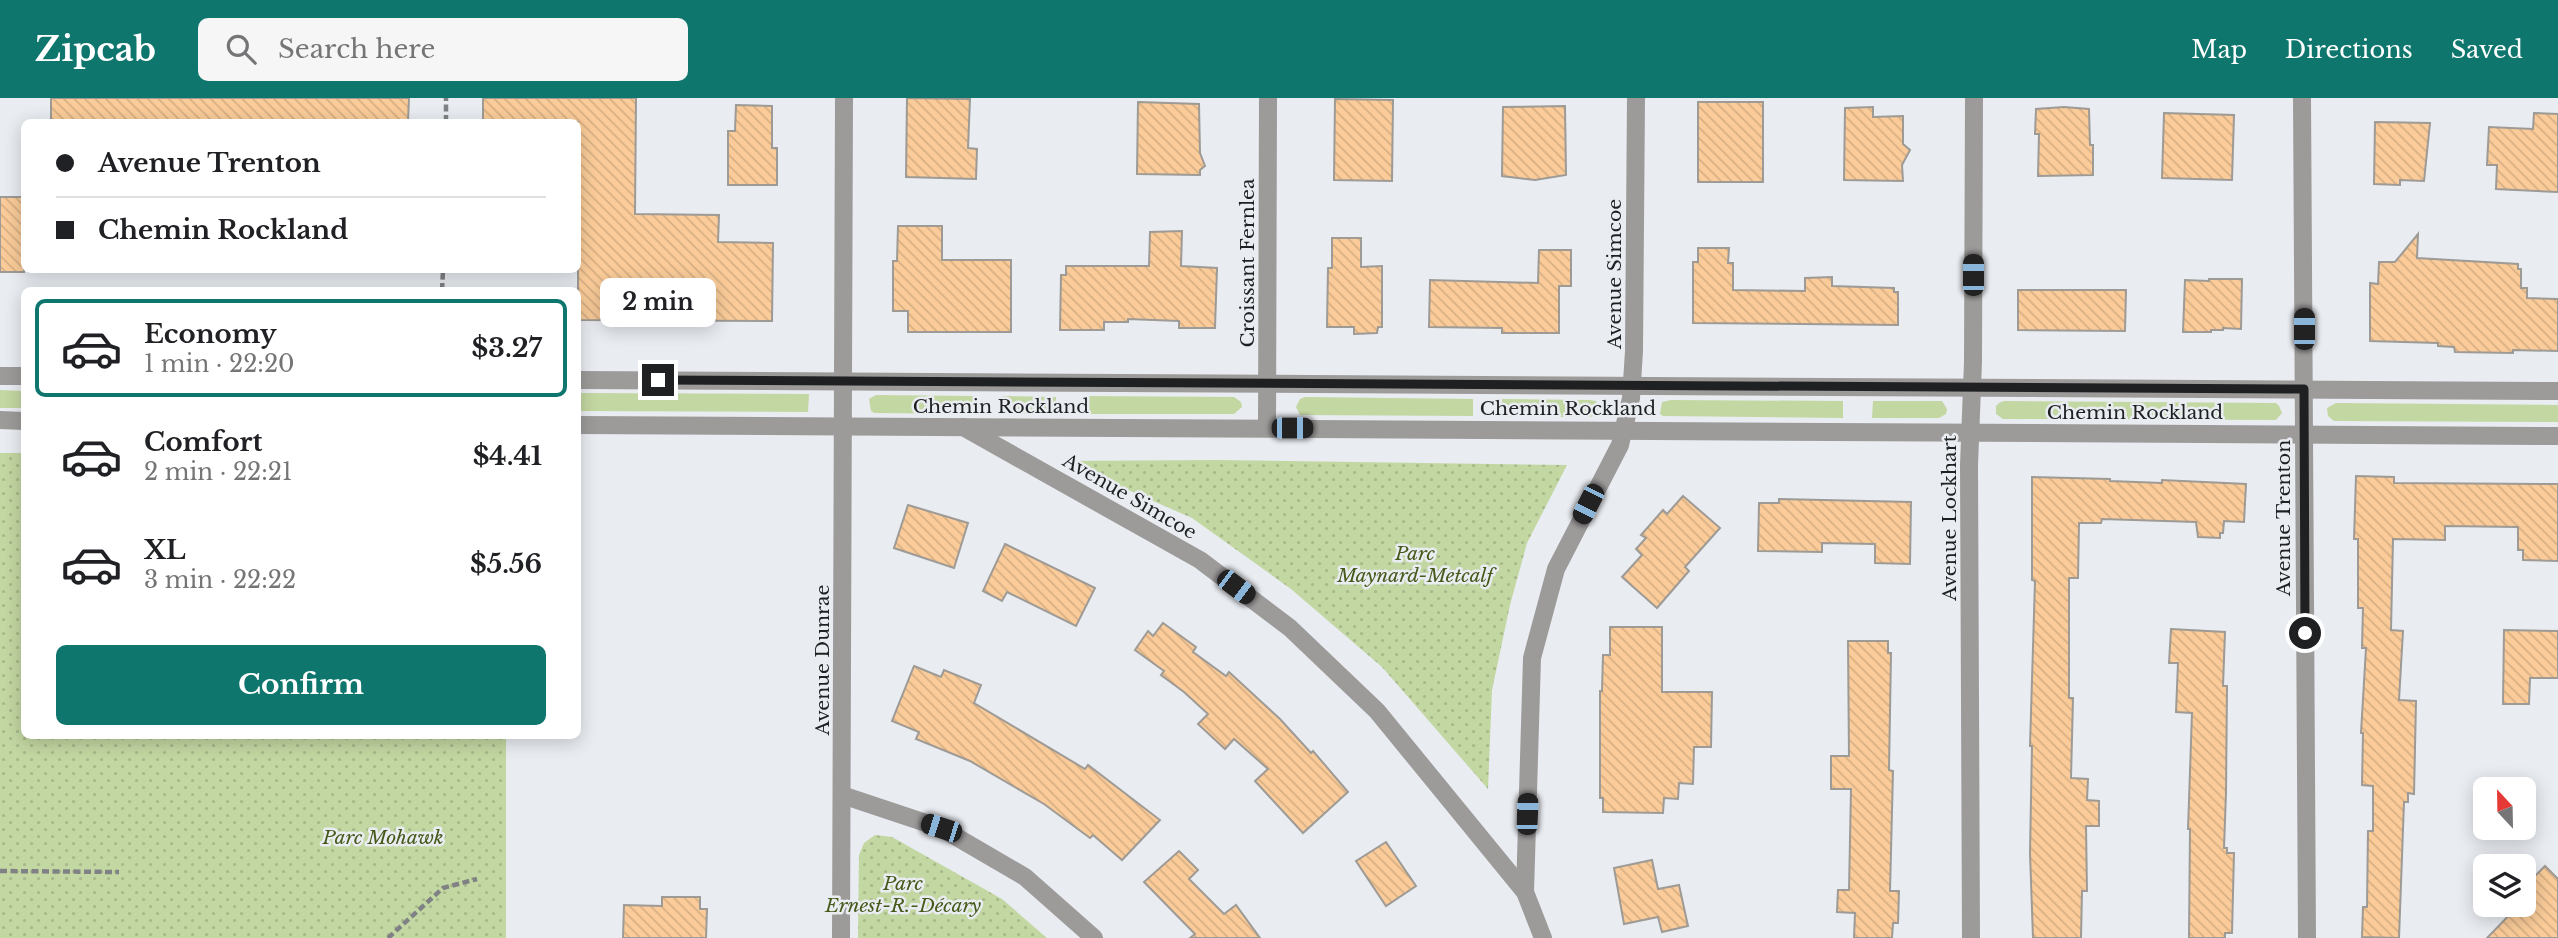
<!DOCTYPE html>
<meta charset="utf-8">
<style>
body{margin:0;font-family:"Libre Baskerville",serif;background:#f6f6f6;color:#202124;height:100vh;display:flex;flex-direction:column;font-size:26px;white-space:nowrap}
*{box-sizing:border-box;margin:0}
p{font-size:23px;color:#757577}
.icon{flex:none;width:38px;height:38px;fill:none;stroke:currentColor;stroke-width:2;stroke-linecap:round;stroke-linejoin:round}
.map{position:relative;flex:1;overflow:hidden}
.side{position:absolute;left:21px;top:189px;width:560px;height:452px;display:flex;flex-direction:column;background:#fff;border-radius:10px;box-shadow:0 4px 18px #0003}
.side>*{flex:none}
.hud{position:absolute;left:21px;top:21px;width:560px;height:154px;border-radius:10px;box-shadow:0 4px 18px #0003;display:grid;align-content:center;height:154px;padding:0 35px;background:#fff}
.needle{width:46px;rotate:338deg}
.fabs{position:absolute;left:2473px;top:679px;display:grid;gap:14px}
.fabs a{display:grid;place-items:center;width:63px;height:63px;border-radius:10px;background:#fff;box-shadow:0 4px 18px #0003;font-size:35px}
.end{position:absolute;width:32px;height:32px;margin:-16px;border:9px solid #1f2022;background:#fff;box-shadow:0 0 0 4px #fff}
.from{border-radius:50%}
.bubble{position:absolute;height:49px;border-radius:10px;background:#fff;box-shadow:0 4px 18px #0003;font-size:23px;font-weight:700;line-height:49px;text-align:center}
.car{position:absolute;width:21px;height:42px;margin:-21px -10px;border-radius:9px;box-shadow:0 0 5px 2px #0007;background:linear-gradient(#222 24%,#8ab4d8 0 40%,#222 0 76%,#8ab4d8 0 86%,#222 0)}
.hud b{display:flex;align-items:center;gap:24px;height:66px;font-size:26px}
.hud b+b{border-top:2px solid #e0e0e0}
.hud i{width:18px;height:18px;background:#202124}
ul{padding:12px 0 0;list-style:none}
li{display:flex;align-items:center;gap:21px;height:98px;margin:0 14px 10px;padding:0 21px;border:4px solid transparent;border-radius:10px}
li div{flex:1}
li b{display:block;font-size:26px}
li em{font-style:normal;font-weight:700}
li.on{border-color:#0f766e}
li>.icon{width:63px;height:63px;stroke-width:1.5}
.action{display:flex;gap:14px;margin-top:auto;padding:14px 35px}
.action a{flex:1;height:80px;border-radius:10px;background:#0f766e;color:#fff;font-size:28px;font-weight:700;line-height:80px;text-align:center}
header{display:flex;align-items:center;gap:42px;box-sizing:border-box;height:98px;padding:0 35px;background:#0f766e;color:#fff}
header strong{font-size:33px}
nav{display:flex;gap:38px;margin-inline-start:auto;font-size:24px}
.search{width:490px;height:63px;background:#f6f6f6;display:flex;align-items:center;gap:18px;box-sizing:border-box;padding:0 24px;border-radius:10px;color:#757577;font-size:26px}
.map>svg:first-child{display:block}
</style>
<header>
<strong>Zipcab</strong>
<div class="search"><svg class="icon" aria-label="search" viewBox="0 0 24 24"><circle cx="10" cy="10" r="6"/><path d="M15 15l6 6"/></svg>Search here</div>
<nav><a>Map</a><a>Directions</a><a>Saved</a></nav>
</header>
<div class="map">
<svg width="2558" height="840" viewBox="0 0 2558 840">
<defs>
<pattern id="park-dots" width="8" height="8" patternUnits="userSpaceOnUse" patternTransform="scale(1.75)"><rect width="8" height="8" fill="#c3d7a2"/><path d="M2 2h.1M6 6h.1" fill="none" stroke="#a7b88b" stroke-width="1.8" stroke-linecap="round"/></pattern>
<pattern id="building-back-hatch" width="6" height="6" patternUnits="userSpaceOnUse" patternTransform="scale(1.75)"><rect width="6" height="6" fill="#fbcc99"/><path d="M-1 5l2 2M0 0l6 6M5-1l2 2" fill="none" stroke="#d7af84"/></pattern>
</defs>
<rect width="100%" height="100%" fill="#e9ecf1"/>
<g fill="#c3d7a2">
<polygon points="0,292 24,293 24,310 0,310"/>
<polygon points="578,295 809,296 808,314 578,313"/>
<polygon points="876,297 973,298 974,316 874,315 871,313 869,301"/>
<polygon points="1002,298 1056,299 1056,316 1002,315"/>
<polygon points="1084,298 1234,299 1241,304 1242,309 1234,316 1085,316"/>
<polygon points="1305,299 1473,301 1473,318 1300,317 1296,309 1300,301"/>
<polygon points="1502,301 1589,302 1596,303 1599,310 1594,318 1588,319 1501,319"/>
<polygon points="1671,302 1843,303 1843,320 1663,318 1660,316 1662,304"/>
<polygon points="1873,303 1942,303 1947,311 1946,316 1939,320 1872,320"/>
<polygon points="2004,303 2276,305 2279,308 2282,315 2276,322 2003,321 1996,316 1996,308 1999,305"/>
<polygon points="2336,305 2558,307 2558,324 2334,323 2328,318 2327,310"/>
</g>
<g fill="url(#park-dots)">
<polygon points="0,355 24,355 24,637 506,637 506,840 0,840"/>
<polygon points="1216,362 1567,367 1527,445 1510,507 1492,592 1488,691 1382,569 1291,491 1192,420 1062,363"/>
<polygon points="875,737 892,739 1002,801 1047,840 858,840 859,757 864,745"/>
</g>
<g fill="url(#building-back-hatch)" stroke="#9e9a95" stroke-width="2">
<polygon points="51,0 409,0 408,24 51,24"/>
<polygon points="483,0 636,0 635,116 719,117 718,144 773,145 772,223 578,222 578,24 483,24"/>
<polygon points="907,0 970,1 968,50 977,51 976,81 906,79"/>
<polygon points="1335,1 1393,2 1392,83 1334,82"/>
<polygon points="1138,4 1199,6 1200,55 1205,68 1200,72 1200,77 1137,76"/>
<rect x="1698" y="4" width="65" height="80"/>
<polygon points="736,7 772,8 772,50 777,50 777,87 728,87 728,33 735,33"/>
<polygon points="1565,8 1566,77 1535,82 1502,78 1503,9"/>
<polygon points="1873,9 1873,19 1903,18 1903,46 1910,52 1902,67 1903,83 1844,82 1845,10"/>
<polygon points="2064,9 2089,11 2090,47 2093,47 2093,77 2038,78 2039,36 2035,36 2036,11"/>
<polygon points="2164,15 2234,17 2232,82 2162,80"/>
<polygon points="2534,15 2558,16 2558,94 2496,91 2497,67 2487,67 2489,29 2533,31"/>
<polygon points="2375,24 2430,25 2424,83 2400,82 2400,87 2374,86"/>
<rect x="0" y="99" width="24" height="75"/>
<polygon points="898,128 942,128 942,162 1011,162 1011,234 908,234 908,213 893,213 893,163 897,163"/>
<polygon points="1182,133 1181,168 1217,170 1215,230 1179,230 1179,223 1128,221 1128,224 1104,224 1104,232 1060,232 1061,177 1066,177 1066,168 1149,168 1150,134"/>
<polygon points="2418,136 2417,160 2518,166 2518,171 2521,171 2521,190 2527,190 2527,200 2558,201 2558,253 2513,252 2513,255 2455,254 2454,249 2438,248 2438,245 2370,243 2370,185 2378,186 2379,164 2395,164"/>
<polygon points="1332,140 1361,140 1361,169 1382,168 1382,229 1378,229 1377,235 1354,236 1354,229 1327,229 1328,170 1332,170"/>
<polygon points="1698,150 1729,150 1728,165 1733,165 1733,192 1805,193 1805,180 1832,179 1832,188 1894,190 1894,194 1898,194 1898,227 1693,225 1693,164 1698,164"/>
<polygon points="1539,152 1571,152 1571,188 1559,188 1559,235 1502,235 1502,230 1429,229 1430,182 1538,185"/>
<polygon points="2209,181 2242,181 2241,231 2223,230 2223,232 2211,232 2211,234 2183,234 2185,182 2209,183"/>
<polygon points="2018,192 2126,192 2125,233 2018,232"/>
<polygon points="2356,378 2394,379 2394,385 2558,386 2558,463 2523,462 2523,452 2518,452 2518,429 2445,428 2445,442 2393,441 2391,532 2403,533 2399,602 2416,603 2414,696 2408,695 2408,704 2404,704 2399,840 2362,839 2363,809 2367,809 2368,733 2373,733 2373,688 2362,687 2363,635 2361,635 2366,550 2362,550 2363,510 2358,510 2358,441 2354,441"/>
<polygon points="2032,379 2110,381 2110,383 2162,385 2162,382 2246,386 2244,424 2224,423 2223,435 2220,435 2220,440 2198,439 2196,424 2102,421 2101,425 2079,425 2078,480 2069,480 2069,600 2073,600 2071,680 2088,681 2087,702 2099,703 2099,728 2086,728 2087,793 2082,793 2081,840 2033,840 2030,755 2032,648 2030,648 2035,483 2032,482"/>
<polygon points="1683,398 1720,430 1685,469 1689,473 1657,510 1622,479 1642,457 1636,451 1646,440 1641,437 1663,412 1667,416"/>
<polygon points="1779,401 1911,404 1910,466 1875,465 1875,446 1822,445 1822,454 1758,453 1759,405 1779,405"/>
<polygon points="908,407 968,425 954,470 894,450"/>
<polygon points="1005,446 1095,490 1076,528 1007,494 1002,503 983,493"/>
<polygon points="1163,525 1196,549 1193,554 1226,578 1229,574 1280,621 1311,655 1313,653 1348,694 1303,735 1255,683 1268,671 1234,641 1225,651 1198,626 1208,616 1184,594 1161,577 1164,573 1135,552 1148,533 1153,538"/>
<polygon points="1610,529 1662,529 1662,594 1712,594 1711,649 1694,649 1693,686 1679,685 1678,701 1664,700 1663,715 1603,714 1603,700 1600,700 1600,593 1602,593 1603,557 1610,557"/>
<polygon points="2171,531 2225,534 2223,588 2227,588 2226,695 2224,750 2227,750 2227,755 2234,755 2232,835 2225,835 2225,840 2189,840 2190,731 2188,731 2192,615 2176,614 2178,565 2169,565"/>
<polygon points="2504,532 2558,533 2558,580 2530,580 2529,606 2503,606"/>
<polygon points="1848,543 1888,543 1888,555 1891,555 1889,672 1893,673 1890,793 1899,793 1898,825 1893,825 1892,840 1854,840 1855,815 1837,814 1838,792 1849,792 1851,691 1831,691 1831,658 1849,658"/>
<polygon points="914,568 941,579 944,572 981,587 974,605 1085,671 1088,667 1160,722 1122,762 1093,737 1090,740 1044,706 970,663 916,641 919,634 892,623"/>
<polygon points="1386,744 1416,788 1386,808 1356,763"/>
<polygon points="1179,753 1198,772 1189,781 1224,816 1236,807 1260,840 1190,840 1195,836 1144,784"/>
<polygon points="1652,762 1658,791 1679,787 1688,828 1662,834 1658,819 1624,826 1614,770"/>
<polygon points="2545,768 2558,781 2558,840 2487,840 2519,807 2524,807 2524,789"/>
<polygon points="662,799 700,799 700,811 707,811 706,840 623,840 624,807 662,808"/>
</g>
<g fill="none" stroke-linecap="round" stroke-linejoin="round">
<g stroke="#7f8184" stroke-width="4.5" stroke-dasharray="7 3.5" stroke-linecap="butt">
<polyline points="446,24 446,0"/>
<polyline points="442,192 443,172"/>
<polyline points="0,773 119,774"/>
<polyline points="388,840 443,790 477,781"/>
</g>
<g stroke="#9d9a9a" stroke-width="18">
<polyline points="2302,0 2307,840"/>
<polyline points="0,278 24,278"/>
<polyline points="578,282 2558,293"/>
<polyline points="0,322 24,323"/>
<polyline points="578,327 2558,338"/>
<polyline points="963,329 1200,462 1290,530 1377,613 1525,794 1543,840"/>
<polyline points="1267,330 1268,0"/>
<polyline points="842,697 941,730 1025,779 1094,840"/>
<polyline points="1525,794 1532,560 1556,471 1620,347 1631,300 1634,253 1636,0"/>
<polyline points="841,840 844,0"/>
<polyline points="1971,840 1969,367 1973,264 1974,0"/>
</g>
</g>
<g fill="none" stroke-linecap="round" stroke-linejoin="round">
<polyline stroke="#1f2022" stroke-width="9" points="658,282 2304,291 2305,535"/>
</g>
<g text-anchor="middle" stroke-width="5" stroke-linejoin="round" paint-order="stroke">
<g font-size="19" fill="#1f2022" stroke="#e9ecf1">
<text transform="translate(1247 165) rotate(-90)" y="7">Croissant Fernlea</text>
<text transform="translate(1614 176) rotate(-90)" y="7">Avenue Simcoe</text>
<text x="1001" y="315">Chemin Rockland</text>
<text x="1568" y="317">Chemin Rockland</text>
<text x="2135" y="321">Chemin Rockland</text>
<text transform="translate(1130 398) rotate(30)" y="7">Avenue Simcoe</text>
<text transform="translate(1949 420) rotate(-90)" y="7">Avenue Lockhart</text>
<text transform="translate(2283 420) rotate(-90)" y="7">Avenue Trenton</text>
<text transform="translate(822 562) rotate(-90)" y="7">Avenue Dunrae</text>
</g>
<g font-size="19" font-style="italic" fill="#455919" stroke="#e9ecf1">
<text x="1415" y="462">Parc<tspan x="1415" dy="22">Maynard-Metcalf</tspan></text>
<text x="383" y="746">Parc Mohawk</text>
<text x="903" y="792">Parc<tspan x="903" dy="22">Ernest-R.-Décary</tspan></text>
</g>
</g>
</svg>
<div class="fabs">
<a><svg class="needle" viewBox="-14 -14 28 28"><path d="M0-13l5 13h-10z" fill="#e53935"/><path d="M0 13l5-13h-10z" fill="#757577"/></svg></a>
<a><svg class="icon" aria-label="layers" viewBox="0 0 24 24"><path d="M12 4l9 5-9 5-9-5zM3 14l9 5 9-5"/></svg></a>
</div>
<i class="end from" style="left:2305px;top:535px"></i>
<i class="end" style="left:658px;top:282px"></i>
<div class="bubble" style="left:600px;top:180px;width:116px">2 min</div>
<i class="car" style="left:1973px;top:177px;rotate:0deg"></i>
<i class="car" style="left:2304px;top:231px;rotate:0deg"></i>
<i class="car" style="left:1292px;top:330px;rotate:90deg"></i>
<i class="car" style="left:1588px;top:406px;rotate:207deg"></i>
<i class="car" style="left:1236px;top:489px;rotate:127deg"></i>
<i class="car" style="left:1527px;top:716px;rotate:2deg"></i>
<i class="car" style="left:941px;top:730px;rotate:288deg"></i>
<div class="hud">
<b><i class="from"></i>Avenue Trenton</b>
<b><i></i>Chemin Rockland</b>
</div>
<section class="side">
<ul>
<li class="on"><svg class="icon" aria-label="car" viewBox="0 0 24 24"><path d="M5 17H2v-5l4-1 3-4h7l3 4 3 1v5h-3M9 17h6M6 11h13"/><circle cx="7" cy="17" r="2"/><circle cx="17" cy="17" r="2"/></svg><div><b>Economy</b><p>1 min · 22:20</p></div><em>$3.27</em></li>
<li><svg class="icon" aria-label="car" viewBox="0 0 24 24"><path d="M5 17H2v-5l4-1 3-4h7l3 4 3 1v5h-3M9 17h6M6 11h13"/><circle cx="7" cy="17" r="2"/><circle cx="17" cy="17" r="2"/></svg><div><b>Comfort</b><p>2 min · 22:21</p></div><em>$4.41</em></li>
<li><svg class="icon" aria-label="car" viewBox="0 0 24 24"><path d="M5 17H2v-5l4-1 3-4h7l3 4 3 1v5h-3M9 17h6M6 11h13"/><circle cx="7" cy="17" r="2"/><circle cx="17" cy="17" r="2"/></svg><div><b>XL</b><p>3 min · 22:22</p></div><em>$5.56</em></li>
</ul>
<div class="action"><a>Confirm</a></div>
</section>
</div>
